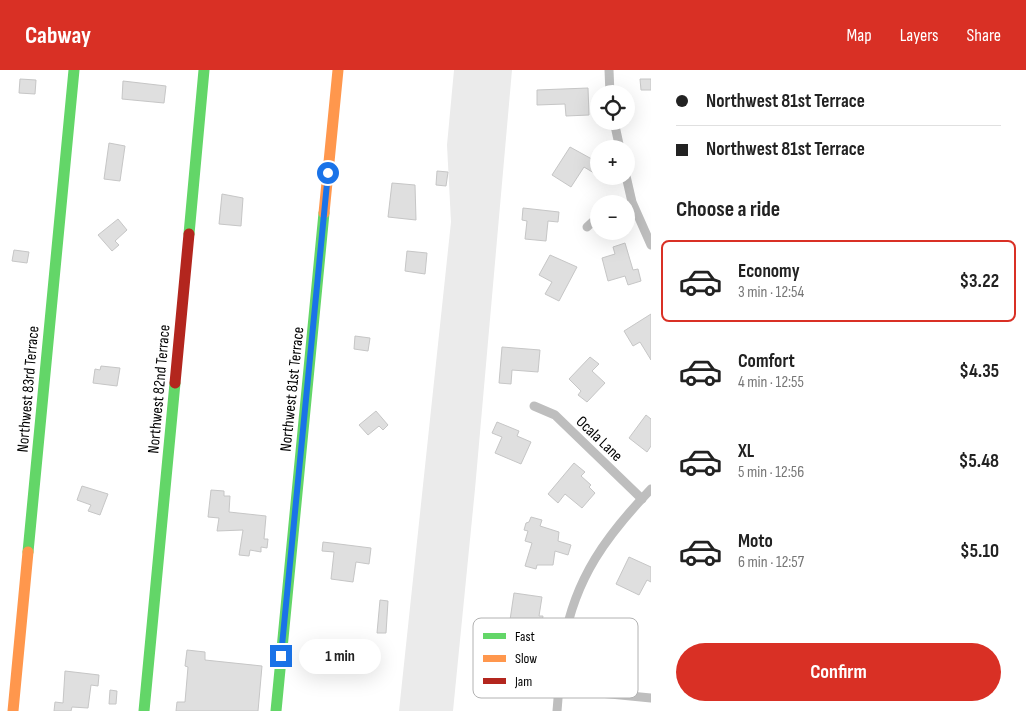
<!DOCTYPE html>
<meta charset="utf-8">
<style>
body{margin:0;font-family:"Sofia Sans Condensed",sans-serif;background:#f2f2f2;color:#222;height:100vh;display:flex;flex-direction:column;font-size:19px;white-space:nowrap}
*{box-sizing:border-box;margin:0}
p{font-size:16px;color:#767676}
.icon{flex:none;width:28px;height:28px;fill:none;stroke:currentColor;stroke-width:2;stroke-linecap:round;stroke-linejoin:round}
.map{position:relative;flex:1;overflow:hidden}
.details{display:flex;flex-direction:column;background:#fff;width:375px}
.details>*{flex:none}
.hud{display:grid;align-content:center;height:110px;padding:0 25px;background:#fff}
.fabs{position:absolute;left:590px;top:15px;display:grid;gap:10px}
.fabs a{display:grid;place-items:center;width:45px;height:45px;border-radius:50%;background:#fff;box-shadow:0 5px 20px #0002;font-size:25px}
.end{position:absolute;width:22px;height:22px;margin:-11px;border:6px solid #1a73e8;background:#fff;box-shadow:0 0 0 2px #fff}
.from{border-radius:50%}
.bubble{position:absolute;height:35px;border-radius:18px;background:#fff;box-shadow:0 5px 20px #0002;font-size:16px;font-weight:700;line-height:35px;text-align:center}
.hud b{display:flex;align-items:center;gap:18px;height:48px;font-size:19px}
.hud b+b{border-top:1px solid #e0e0e0}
.hud i{width:12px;height:12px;background:#222}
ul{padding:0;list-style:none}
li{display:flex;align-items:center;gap:15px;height:82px;margin:0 10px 8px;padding:0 15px;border:2px solid transparent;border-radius:8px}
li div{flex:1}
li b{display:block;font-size:19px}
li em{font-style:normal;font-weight:700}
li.on{border-color:#d93025}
li>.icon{width:45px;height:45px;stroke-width:1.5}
h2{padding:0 25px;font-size:22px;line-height:60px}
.button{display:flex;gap:10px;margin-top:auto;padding:10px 25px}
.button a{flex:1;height:58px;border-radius:30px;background:#d93025;color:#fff;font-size:20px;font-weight:700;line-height:58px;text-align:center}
header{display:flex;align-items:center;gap:30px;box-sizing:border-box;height:70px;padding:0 25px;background:#d93025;color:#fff}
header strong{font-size:24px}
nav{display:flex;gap:28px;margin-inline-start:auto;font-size:18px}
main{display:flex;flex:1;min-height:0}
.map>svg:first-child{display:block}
</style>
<header>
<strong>Cabway</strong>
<nav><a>Map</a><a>Layers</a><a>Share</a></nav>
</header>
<main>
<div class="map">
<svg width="651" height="641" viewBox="0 0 651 641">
<rect width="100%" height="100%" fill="#fff"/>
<polygon fill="#ebebeb" points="454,0 512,0 475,419 453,641 399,641 451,152 447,75"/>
<g fill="#dfdfdf" stroke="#c6c6c6">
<polygon points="20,9 36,10 35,24 19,23"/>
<polygon points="640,9 651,9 651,20 641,20"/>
<polygon points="123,11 166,16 164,33 122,29"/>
<polygon points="588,18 589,45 566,46 565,34 537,35 537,20"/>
<polygon points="109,73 125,76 120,111 104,109"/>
<polygon points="570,77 599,93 599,106 584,97 571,117 552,105"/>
<polygon points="437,101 448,102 446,116 436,115"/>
<polygon points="392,113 415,115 416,150 388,147"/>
<polygon points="222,124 243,128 241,156 219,154"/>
<polygon points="523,138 559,142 558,152 548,151 546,171 525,169 527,151 522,150"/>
<polygon points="118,149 127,160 115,171 119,175 112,181 98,165"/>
<polygon points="625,173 633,200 638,199 641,211 628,215 625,206 608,211 602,188 615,184 613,177"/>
<polygon points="14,180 29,182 27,193 12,191"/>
<polygon points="407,181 427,183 425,204 405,201"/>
<polygon points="550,185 577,197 559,231 545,224 552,212 539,205"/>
<polygon points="651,244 651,290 640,272 633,276 624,261"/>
<polygon points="355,266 370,268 368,281 354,279"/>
<polygon points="502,277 540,280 538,302 512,300 511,314 499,313"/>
<polygon points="590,287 599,294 592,301 605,313 587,332 578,325 581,321 569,309"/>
<polygon points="101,296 120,298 117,316 93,313 95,299 100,300"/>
<polygon points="376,341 388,355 383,360 379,356 368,365 359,355"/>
<polygon points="646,345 651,349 651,376 647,382 629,368"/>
<polygon points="497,352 519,361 517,366 531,372 521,394 495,383 502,367 492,363"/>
<polygon points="574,393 585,402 581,406 591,415 589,417 595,423 582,438 565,424 558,433 548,424"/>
<polygon points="82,416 108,424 100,445 88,441 91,435 77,430"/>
<polygon points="211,420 224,421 224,426 230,426 229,442 266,446 264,469 268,469 267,478 261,477 261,482 250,480 249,486 239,485 243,460 217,461 219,448 208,447"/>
<polygon points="531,447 542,450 540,456 559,462 558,471 571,475 568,485 555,481 553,495 537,495 536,499 525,496 532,473 525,471 528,461 524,460 526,453 529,452"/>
<polygon points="323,472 371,478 369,494 356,492 353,512 331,509 334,482 322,481"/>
<polygon points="629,487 651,497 651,512 647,510 639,525 616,514"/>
<polygon points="514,523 542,527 539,546 543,546 541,558 524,555 524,552 510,550"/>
<polygon points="380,530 388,531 386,563 377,563"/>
<polygon points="187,580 205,582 205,590 262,596 258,641 176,641 177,632 185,632 188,597 185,596"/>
<polygon points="65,601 99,605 98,616 91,615 88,638 72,637 71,641 54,641 55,632 63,633"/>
<polygon points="110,620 117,621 116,634 109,634"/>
</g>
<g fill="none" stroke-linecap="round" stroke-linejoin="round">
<g stroke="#bebebe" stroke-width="9">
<polyline points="609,0 610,24"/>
<polyline points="614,51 620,79"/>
<polyline points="626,106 632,132 651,175"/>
<polyline points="587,157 599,146"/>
<polyline points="534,336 555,345 642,429"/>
<polyline points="559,619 651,628"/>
<path d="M557,641C559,618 560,595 564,572C575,508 607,465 651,419"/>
</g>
<g stroke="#63d668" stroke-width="11">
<polyline points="189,164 204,0"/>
<polyline points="28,482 74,0"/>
<polyline points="144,641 175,313"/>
<polyline points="276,641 324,143"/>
</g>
<g stroke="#ff974d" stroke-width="11">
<polyline points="324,143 338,0"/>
<polyline points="13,641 28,482"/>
</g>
<polyline stroke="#b3261e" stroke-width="11" points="175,313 189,164"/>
</g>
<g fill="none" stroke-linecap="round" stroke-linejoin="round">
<polyline stroke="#1a73e8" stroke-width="6" points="281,586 328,103"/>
</g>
<g text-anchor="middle" stroke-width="4.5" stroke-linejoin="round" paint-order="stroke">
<g font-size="16" fill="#000" stroke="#fff">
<text transform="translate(27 319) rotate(-85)" y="6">Northwest 83rd Terrace</text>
<text transform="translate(158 319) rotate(-85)" y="6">Northwest 82nd Terrace</text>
<text transform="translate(291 319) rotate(-84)" y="6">Northwest 81st Terrace</text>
<text transform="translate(600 368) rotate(44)" y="6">Ocala Lane</text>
</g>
</g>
<rect x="473" y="548" width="165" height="80" rx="8" fill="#fff" stroke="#b2b2b2" stroke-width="1"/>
<rect x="483" y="563" width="23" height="6" fill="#63d668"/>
<rect x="483" y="585" width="23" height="7" fill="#ff974d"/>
<rect x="483" y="608" width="23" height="6" fill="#b3261e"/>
<g font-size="14" fill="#000">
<text x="515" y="571">Fast</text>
<text x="515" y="593">Slow</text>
<text x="515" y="616">Jam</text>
</g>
</svg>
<div class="fabs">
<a><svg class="icon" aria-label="locate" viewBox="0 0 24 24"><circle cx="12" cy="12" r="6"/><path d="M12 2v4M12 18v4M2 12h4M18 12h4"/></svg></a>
<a>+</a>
<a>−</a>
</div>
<i class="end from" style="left:328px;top:103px"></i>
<i class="end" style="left:281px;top:586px"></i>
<div class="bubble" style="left:299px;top:569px;width:82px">1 min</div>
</div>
<section class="details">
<div class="hud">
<b><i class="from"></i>Northwest 81st Terrace</b>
<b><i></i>Northwest 81st Terrace</b>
</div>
<h2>Choose a ride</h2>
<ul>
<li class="on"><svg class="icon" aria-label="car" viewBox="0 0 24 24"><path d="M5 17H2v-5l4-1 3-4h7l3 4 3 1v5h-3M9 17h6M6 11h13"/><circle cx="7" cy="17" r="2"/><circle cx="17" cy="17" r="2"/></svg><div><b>Economy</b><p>3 min · 12:54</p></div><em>$3.22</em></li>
<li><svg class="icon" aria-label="car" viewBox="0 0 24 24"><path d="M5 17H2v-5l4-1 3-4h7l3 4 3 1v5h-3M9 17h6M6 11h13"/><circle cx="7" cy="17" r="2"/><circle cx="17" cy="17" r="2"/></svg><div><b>Comfort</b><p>4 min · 12:55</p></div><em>$4.35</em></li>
<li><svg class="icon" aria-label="car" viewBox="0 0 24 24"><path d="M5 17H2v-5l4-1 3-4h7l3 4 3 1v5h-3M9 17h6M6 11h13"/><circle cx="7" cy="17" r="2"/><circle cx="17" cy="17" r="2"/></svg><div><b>XL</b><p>5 min · 12:56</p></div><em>$5.48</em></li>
<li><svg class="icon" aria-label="car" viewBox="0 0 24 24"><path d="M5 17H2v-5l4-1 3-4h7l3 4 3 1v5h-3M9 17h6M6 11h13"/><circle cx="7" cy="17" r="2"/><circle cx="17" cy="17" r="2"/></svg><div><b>Moto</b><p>6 min · 12:57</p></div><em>$5.10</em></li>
</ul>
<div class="button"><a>Confirm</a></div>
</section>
</main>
